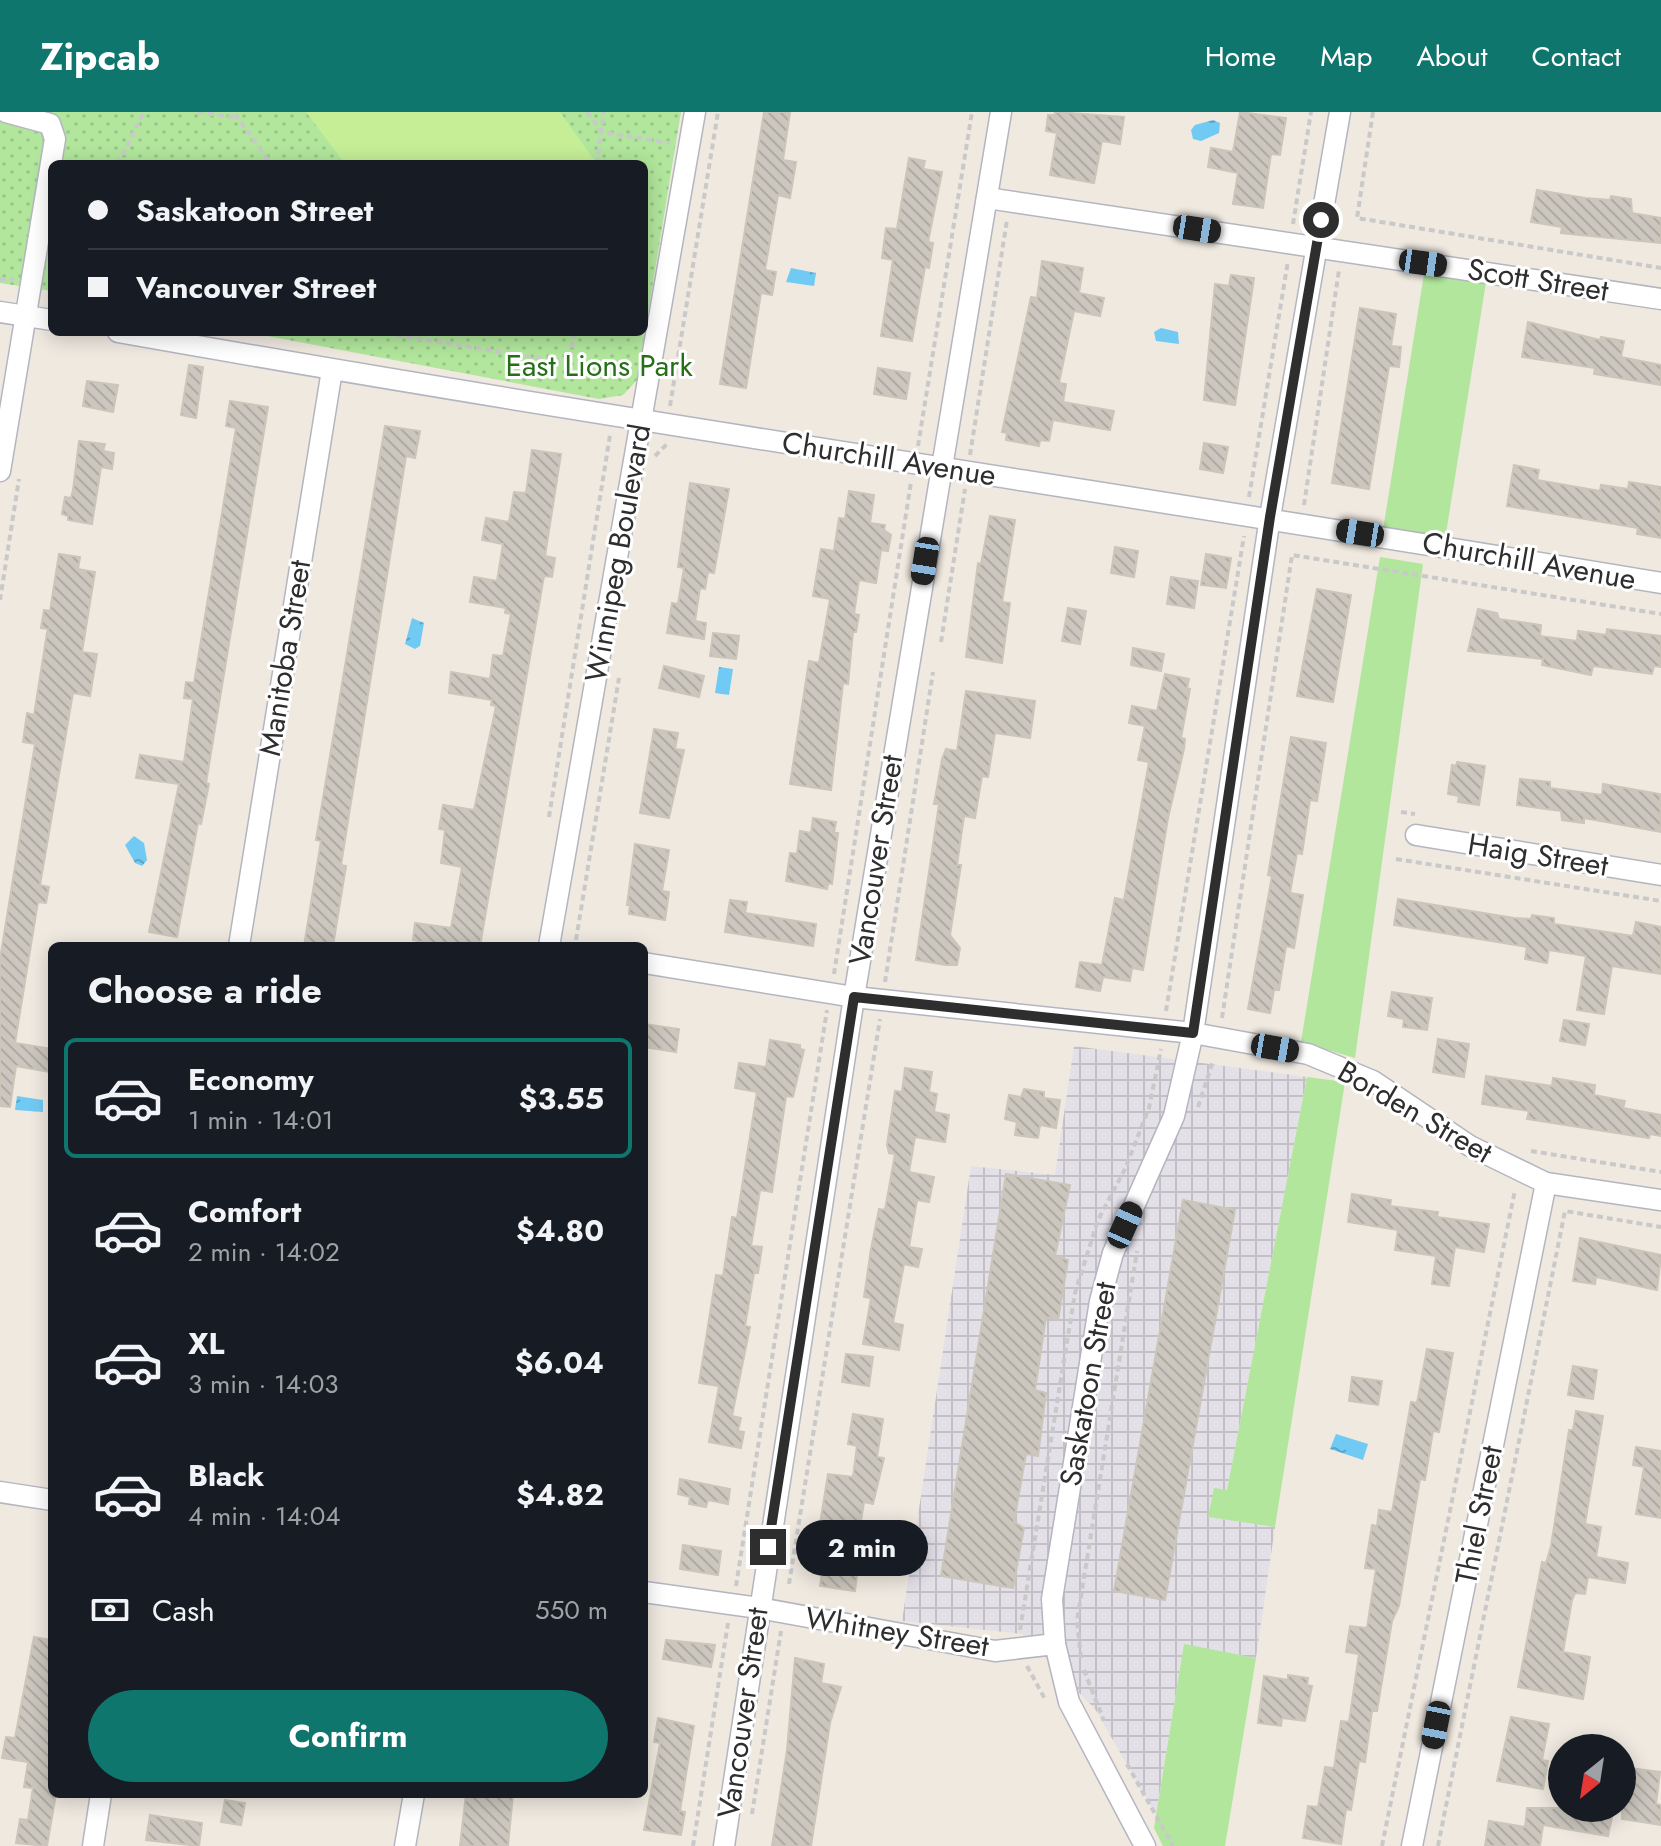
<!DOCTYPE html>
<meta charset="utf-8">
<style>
body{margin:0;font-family:Jost,sans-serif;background:#20242c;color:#f1f3f6;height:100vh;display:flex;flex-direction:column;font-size:30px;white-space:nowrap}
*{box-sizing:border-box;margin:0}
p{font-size:26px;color:#9ea1a6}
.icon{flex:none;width:44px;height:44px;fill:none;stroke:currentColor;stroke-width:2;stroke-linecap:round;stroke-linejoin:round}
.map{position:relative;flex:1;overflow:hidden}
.side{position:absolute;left:48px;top:830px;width:600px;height:856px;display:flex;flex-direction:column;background:#171b24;border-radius:12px;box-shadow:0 4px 20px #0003}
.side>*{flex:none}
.guide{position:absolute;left:48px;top:48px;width:600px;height:176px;border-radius:12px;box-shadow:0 4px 20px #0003;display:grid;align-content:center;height:176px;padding:0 40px;background:#171b24}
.needle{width:52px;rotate:210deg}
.fabs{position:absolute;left:1548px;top:1622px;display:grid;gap:16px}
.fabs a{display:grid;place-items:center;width:88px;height:88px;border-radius:50%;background:#171b24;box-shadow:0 4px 20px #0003;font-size:40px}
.end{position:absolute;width:36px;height:36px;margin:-18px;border:10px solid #2e2e2e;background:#fff;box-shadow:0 0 0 4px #fff}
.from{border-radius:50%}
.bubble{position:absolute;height:56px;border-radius:28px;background:#171b24;box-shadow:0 4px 20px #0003;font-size:26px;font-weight:700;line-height:56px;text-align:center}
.car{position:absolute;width:24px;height:48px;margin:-24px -12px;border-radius:10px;box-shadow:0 0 6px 2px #0007;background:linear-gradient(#222 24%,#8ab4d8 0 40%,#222 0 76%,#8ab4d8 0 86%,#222 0)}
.guide b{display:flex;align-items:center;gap:28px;height:76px;font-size:30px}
.guide b+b{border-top:2px solid #363941}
.guide i{width:20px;height:20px;background:#f1f3f6}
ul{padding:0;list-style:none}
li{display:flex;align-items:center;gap:24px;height:120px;margin:0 16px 12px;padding:0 24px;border:4px solid transparent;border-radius:12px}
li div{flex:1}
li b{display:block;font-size:30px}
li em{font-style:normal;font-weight:700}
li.current{border-color:#0f766e}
li>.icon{width:72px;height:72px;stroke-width:1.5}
h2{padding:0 40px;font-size:36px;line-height:96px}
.pay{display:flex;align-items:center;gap:20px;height:88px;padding:0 40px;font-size:30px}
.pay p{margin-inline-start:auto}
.action{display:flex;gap:16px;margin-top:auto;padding:16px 40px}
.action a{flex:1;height:92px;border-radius:48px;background:#0f766e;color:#fff;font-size:32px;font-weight:700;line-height:92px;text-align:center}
header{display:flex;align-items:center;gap:48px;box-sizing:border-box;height:112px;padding:0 40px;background:#0f766e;color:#fff}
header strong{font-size:38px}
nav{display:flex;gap:44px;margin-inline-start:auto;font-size:28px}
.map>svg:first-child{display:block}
</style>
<header>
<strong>Zipcab</strong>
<nav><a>Home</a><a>Map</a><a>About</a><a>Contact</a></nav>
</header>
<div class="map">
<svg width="1661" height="1734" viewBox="0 0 1661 1734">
<defs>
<pattern id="industrial-grid" width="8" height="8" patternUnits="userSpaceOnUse" patternTransform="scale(2)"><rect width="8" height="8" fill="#e3e0e8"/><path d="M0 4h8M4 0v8" fill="none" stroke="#c3c0c7"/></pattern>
<pattern id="park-dots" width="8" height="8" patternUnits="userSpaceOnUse" patternTransform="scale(2)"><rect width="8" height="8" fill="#b1e69c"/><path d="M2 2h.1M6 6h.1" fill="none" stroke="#99c687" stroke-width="1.8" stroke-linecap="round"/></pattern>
<pattern id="water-ripples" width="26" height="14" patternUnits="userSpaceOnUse" patternTransform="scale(2)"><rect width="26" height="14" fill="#71caf3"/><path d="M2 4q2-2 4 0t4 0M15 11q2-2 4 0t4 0" fill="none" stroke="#5da4c5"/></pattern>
<pattern id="building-back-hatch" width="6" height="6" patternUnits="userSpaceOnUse" patternTransform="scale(2)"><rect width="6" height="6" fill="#cbc7be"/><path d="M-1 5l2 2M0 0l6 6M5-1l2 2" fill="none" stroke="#afaba4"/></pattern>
</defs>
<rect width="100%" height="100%" fill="#efe9e0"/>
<polygon fill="url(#industrial-grid)" points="1074,934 1307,965 1227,1378 1208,1405 1275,1415 1256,1546 1184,1533 1156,1703 1095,1597 1022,1522 902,1509 971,1054 1055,1063"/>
<g fill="#b1e69c">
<polygon points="1424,162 1486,170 1445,428 1383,418"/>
<polygon points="1380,445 1423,452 1355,946 1301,930"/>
<polygon points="1307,965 1345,970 1275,1415 1208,1405 1214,1376 1227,1378"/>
<polygon points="1184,1532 1256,1546 1225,1734 1163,1734 1154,1716"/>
</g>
<polygon fill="url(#park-dots)" points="0,0 681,0 637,268 623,283 599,287 246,220 644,220 644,52 52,52 52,179 0,171"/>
<polygon fill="#c5ee97" points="306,0 560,0 597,52 345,52"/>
<g fill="url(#water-ripples)">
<polygon points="1213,8 1220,11 1219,21 1201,29 1193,27 1191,18 1195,13"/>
<polygon points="791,156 816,161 814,174 786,170"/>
<polygon points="1161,216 1178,220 1179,232 1156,229 1154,220"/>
<polygon points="412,506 424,511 420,534 415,537 405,532"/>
<polygon points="719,555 733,557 729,583 715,581"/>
<polygon points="134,724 144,731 147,748 142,754 135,751 125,733"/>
<polygon points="17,984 43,988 43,1000 15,998"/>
<polygon points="1336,1322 1368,1332 1363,1348 1330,1337"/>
</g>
<g fill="url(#building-back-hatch)" stroke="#cbc6b9" stroke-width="2">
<polygon points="764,0 790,0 783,48 796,50 790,86 778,83 765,158 776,160 772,183 761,181 746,276 720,272"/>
<polygon points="1055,0 1124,5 1120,32 1102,29 1094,71 1050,63 1057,21 1046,19 1048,3 1055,3"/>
<polygon points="1240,0 1286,6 1280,43 1271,42 1263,96 1233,92 1238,61 1208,55 1211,36 1233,40"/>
<polygon points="909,46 925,49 923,57 942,60 928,130 933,131 929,156 925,155 912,229 881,224 893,148 882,146 886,116 897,117"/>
<polygon points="1537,78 1585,86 1610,88 1611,84 1631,87 1632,101 1661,106 1661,131 1561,121 1562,115 1531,110"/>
<polygon points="1042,149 1083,156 1079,181 1104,186 1100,204 1074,199 1059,271 1066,272 1063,290 1114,299 1110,318 1053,308 1049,329 1040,328 1039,334 1006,328 1007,321 1002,320 1031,185 1037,186"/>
<polygon points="1231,163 1254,166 1235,293 1204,288 1215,172 1229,174"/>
<polygon points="1360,196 1396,202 1391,234 1401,235 1399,255 1389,254 1369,377 1332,371"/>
<polygon points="1528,210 1600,228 1601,225 1624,229 1621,245 1661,253 1661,273 1594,262 1595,256 1522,245"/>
<polygon points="189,253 203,255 196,306 181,303"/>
<polygon points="878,256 910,261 906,287 874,282"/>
<polygon points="87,269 118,273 113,300 83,294"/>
<polygon points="230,289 268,295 206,671 209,672 201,712 198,711 177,825 149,820 179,672 136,666 140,643 184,650 193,587 184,586 186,570 194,571 236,316 226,314"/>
<polygon points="385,314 420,319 415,346 406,344 341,753 346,754 333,834 304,834 321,729 316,728"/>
<polygon points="79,329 105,332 103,339 114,341 112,357 101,355 92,412 68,408 68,404 62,402 65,385 71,386 73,378"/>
<polygon points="1204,331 1228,335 1223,361 1200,357"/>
<polygon points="532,338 561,342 545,444 555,446 552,465 544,464 480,834 439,834 413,828 415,811 451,816 462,755 441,751 445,718 439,717 443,693 474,698 496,594 491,593 492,588 449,581 451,560 490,567 493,543 503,544 511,502 505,501 506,496 470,490 474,465 497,469 503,432 482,428 486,406 509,410 514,380 526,381"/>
<polygon points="1514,353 1539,358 1537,368 1600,379 1601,373 1628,377 1629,370 1661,375 1661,426 1637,422 1638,416 1507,394"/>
<polygon points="690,371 729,377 714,461 708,460 705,477 700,476 695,509 706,511 704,527 667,521 672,491 678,492 684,456 678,455"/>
<polygon points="849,379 874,383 870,411 885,413 884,418 891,423 888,439 881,438 876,471 859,468 854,502 859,503 856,520 853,520 848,572 843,571 831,678 790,672 809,549 819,551 830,487 813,484 821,437 834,439 839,406 845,407"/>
<polygon points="990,404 1015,408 1002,490 1010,491 1002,551 966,545 978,451 981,452"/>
<polygon points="1115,435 1138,439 1134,465 1111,461"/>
<polygon points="59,442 80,445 78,457 95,460 82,540 97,542 90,584 73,581 40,773 49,775 46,791 38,790 15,931 52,937 50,960 16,954 10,995 0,994 0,847 35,632 23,630 27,601 34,603 47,521 48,517 41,516 44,498 50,499"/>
<polygon points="1206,442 1231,446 1226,476 1201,473"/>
<polygon points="1171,465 1198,469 1194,496 1167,492"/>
<polygon points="1317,477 1351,483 1333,590 1297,584"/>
<polygon points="1068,496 1086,499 1080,532 1062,529"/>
<polygon points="1478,497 1497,501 1499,507 1541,513 1540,524 1577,529 1578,519 1606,523 1607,517 1661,524 1661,555 1654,554 1652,562 1593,554 1591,563 1542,553 1543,547 1468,539"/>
<polygon points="713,521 739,524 736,547 710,544"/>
<polygon points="1133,536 1164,542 1161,559 1131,553"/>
<polygon points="664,554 704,564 699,585 659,576"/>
<polygon points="1165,562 1189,567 1187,576 1190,577 1181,626 1185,627 1184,637 1168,706 1143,858 1132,856 1130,869 1103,865 1100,879 1076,875 1080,850 1102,853 1115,786 1124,788 1149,650 1138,648 1145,614 1129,611 1132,594 1157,599"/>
<polygon points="966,579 1035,589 1030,626 995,621 988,665 982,664 975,706 964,704 957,753 961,753 950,823 960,836 957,853 946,853 916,848 939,692 934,692 942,647 946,637 957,639"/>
<polygon points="654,617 678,621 675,637 684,638 669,706 640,701"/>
<polygon points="1291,625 1326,631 1317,689 1310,688 1302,742 1297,741 1290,781 1303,783 1294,836 1286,834 1279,878 1274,878 1270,901 1248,897 1272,764 1268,763"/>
<polygon points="1457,650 1485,654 1479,693 1458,690 1459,684 1448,682 1452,653 1456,654"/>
<polygon points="1520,667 1550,670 1550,676 1602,683 1603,672 1660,682 1661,720 1584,706 1584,711 1562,708 1561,699 1517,693"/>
<polygon points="813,706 836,710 834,721 838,721 832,772 828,771 827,777 786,769 790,741 797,742 800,719 811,721"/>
<polygon points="635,732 669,738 662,779 669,780 665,808 629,802 630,793 627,793"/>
<polygon points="1398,787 1514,806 1531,807 1532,803 1554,806 1554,812 1633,824 1636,810 1661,815 1661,862 1612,854 1604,902 1577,898 1586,844 1549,838 1547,851 1525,847 1527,835 1394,813"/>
<polygon points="730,788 747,790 745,801 816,812 813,834 725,820"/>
<polygon points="1392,880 1432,886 1427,918 1403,915 1404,907 1388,904"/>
<polygon points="1564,908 1589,912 1585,933 1560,929"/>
<polygon points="644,912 679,917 676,940 644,935"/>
<polygon points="1438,927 1469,932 1464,965 1433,960"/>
<polygon points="770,928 800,933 800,937 804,938 793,985 786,984 772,1080 760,1078 751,1134 762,1135 758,1161 754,1161 745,1214 750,1215 732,1304 741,1306 738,1319 744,1320 741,1336 709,1330 719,1274 699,1271 716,1163 723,1164 732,1105 737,1106 757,980 735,976 739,951 766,955"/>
<polygon points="905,956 932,960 929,980 937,982 934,1000 949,1003 945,1030 915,1025 909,1060 934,1065 929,1090 917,1088 909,1135 922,1137 918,1155 904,1152 893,1211 903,1213 899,1238 863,1232 871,1186 864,1185 871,1137 879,1097 885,1098 895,1042 889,1041 887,1033 895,979 902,980"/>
<polygon points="1486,964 1552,974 1553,966 1595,973 1594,983 1625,989 1623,996 1661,1003 1661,1024 1650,1022 1649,1026 1527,1007 1529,999 1482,992"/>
<polygon points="1024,977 1044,980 1044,986 1060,988 1056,1016 1040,1013 1038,1026 1015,1023 1017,1010 1005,1007 1009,983 1021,985"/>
<polygon points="1006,1062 1070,1073 1055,1144 1068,1148 1058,1208 1046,1205 1035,1278 1046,1281 1038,1344 1026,1342 1014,1410 1024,1416 1013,1476 941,1464"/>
<polygon points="1352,1082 1391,1088 1390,1094 1438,1100 1437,1105 1489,1112 1484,1140 1455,1135 1449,1174 1432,1172 1436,1144 1395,1138 1398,1118 1348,1110"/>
<polygon points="1183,1088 1235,1098 1165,1488 1114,1479"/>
<polygon points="1580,1126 1661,1143 1657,1178 1596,1165 1595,1172 1573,1169"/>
<polygon points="1427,1237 1453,1241 1439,1320 1433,1319 1425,1368 1420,1367 1399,1494 1392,1509 1377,1599 1372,1599 1365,1650 1359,1649 1351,1698 1346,1697 1341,1732 1303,1726 1308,1694 1318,1695 1325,1655 1334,1656 1341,1609 1349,1610 1359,1542 1346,1540 1350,1514 1367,1516 1376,1457 1365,1456 1372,1413 1377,1414 1379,1398 1392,1400 1411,1290 1417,1291"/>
<polygon points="846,1242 873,1245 869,1274 842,1270"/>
<polygon points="1573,1254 1597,1258 1593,1287 1568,1283"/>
<polygon points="1352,1265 1382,1269 1378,1293 1349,1289"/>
<polygon points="1576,1299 1603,1304 1585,1412 1601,1415 1596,1445 1628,1451 1625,1471 1588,1465 1585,1482 1575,1481 1572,1488 1563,1540 1590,1545 1583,1587 1518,1575 1542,1450 1546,1451 1551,1434 1569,1318 1573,1318"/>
<polygon points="853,1302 883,1307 877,1345 884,1346 873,1392 864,1390 854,1454 858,1455 855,1479 820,1474 828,1419 819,1418 828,1362 853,1365 857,1334 848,1332"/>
<polygon points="1636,1335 1661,1339 1661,1406 1636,1402 1644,1355 1633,1353"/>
<polygon points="680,1367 730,1377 728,1392 708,1388 706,1395 689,1392 690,1385 678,1382"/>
<polygon points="683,1433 721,1439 718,1463 680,1457"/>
<polygon points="34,1525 52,1528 52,1682 56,1682 47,1734 16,1731 20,1707 28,1708 33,1676 24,1675 28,1650 2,1646 6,1625 15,1626"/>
<polygon points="666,1528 715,1533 711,1555 663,1547"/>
<polygon points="795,1546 824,1552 821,1571 841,1575 830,1611 811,1734 772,1734 787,1638"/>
<polygon points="1288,1563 1308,1566 1307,1573 1312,1574 1305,1609 1282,1606 1281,1614 1258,1611 1264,1564 1288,1568"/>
<polygon points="1511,1605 1549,1612 1542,1648 1548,1649 1543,1677 1497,1669"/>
<polygon points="658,1606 694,1614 680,1699 685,1700 681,1723 644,1718 660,1631 654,1630"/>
<polygon points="1622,1655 1660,1660 1656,1692 1661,1693 1661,1713 1622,1707"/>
<polygon points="466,1682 513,1682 508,1734 460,1734"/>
<polygon points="225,1688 245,1691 241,1713 221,1710"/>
<polygon points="1527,1696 1614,1696 1608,1724 1543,1713 1540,1734 1485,1734 1489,1709 1525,1715"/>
<polygon points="150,1703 202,1711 199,1734 146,1728"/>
</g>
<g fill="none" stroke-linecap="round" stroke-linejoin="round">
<g stroke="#b4b5c1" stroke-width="23">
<g id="minor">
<polyline points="987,86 1661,187"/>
<polyline points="0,200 52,208"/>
<path d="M118,220C631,311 1147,385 1661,471"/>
<polyline points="0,359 55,27 50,12 6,0"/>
<polyline points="1416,723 1661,763"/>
<polyline points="239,834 332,258"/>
<polyline points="549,834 695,0"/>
<polyline points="644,851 854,885 1193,921 1308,942 1373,969 1470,1034 1546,1071 1661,1088"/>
<polyline points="0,1380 52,1388"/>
<polyline points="644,1480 759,1496 995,1539 1055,1532"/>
<polyline points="93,1734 101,1682"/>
<polyline points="405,1734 414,1682"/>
<polyline points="724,1734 854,885 1001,0"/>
<polyline points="1145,1734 1069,1590 1055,1532 1052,1487 1100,1189 1113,1141 1174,1004 1193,921 1270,405 1340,0"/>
<polyline points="1412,1734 1546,1071"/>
</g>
</g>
<g stroke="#c9c9c9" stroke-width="4" stroke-dasharray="6 4" stroke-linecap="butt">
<polyline points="198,0 238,6"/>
<polyline points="587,0 602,20 670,31"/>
<polyline points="1373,0 1357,106 1661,156"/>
<polyline points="235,2 271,52"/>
<polyline points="118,52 144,0"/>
<polyline points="597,52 604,0"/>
<polyline points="1293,112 1311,0"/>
<polyline points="0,167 14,167"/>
<polyline points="377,220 569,251 574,220"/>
<polyline points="670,294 718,0"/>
<polyline points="918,334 972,0"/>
<polyline points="970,343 1007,108"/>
<polyline points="655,344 667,332"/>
<polyline points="1249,385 1288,149"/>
<polyline points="1304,393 1339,158"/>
<polyline points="0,488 19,367"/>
<polyline points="941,530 965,377"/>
<polyline points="1401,700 1415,702"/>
<polyline points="549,705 610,323"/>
<polyline points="1396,747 1661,789"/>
<polyline points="576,828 619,566"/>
<polyline points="834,862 911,370"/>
<polyline points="885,870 933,560"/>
<polyline points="1166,899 1244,424"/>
<polyline points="1222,906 1292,443 1661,502"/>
<polyline points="1198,995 1213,949"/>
<polyline points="1531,1039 1661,1060"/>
<polyline points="789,1472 880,907"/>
<polyline points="736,1474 827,898"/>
<polyline points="1020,1518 1075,1181 1098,1108 1125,1057 1149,996 1161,937"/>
<polyline points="1081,1546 1077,1509 1137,1139"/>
<polyline points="1027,1554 1046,1589"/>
<polyline points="1084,1558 1104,1609"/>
<polyline points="1127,1652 1173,1734"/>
<polyline points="752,1702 781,1519"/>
<polyline points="693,1734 728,1511"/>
<polyline points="1382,1734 1515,1078"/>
<polyline points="1438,1734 1565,1099 1661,1115"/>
</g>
<use href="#minor" stroke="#fff" stroke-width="20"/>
</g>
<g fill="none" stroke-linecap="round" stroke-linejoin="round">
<polyline stroke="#2e2e2e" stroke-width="10" points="768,1435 854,885 1193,921 1270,405 1321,108"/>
</g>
<g text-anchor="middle" stroke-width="6" stroke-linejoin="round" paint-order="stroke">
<g font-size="30" fill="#2e2e2e" stroke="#fff">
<text transform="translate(1538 168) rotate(9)" y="10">Scott Street</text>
<text transform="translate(889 347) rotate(9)" y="10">Churchill Avenue</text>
<text transform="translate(618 441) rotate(-80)" y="10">Winnipeg Boulevard</text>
<text transform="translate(1529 449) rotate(10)" y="10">Churchill Avenue</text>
<text transform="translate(285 546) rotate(-81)" y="10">Manitoba Street</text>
<text transform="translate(1538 743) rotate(9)" y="10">Haig Street</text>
<text transform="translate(876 748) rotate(-81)" y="10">Vancouver Street</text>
<text transform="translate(1415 1000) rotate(30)" y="10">Borden Street</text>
<text transform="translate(1088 1272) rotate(-80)" y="10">Saskatoon Street</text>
<text transform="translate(1479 1403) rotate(-79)" y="10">Thiel Street</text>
<text transform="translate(897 1520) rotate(9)" y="10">Whitney Street</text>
<text transform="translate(743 1601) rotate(-82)" y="10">Vancouver Street</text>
</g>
<g font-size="30" fill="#266f19" stroke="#fff">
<text x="599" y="264">East Lions Park</text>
</g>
</g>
</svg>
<div class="fabs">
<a><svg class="needle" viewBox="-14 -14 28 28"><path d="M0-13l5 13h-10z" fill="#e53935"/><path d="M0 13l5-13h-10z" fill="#9ea1a6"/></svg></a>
</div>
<i class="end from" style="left:1321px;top:108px"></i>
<i class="end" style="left:768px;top:1435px"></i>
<div class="bubble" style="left:796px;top:1408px;width:132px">2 min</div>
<i class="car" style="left:1197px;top:117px;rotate:99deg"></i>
<i class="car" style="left:1423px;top:151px;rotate:98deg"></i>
<i class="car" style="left:1360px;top:421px;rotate:279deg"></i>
<i class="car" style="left:925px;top:449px;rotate:189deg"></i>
<i class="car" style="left:1275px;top:936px;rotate:100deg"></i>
<i class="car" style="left:1125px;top:1113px;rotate:24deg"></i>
<i class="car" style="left:1436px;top:1613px;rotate:191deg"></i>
<div class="guide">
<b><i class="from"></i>Saskatoon Street</b>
<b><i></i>Vancouver Street</b>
</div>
<section class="side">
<h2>Choose a ride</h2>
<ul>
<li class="current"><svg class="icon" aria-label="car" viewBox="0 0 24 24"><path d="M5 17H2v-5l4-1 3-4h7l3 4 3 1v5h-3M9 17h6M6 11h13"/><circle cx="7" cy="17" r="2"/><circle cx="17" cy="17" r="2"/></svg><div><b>Economy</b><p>1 min · 14:01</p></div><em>$3.55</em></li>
<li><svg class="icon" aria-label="car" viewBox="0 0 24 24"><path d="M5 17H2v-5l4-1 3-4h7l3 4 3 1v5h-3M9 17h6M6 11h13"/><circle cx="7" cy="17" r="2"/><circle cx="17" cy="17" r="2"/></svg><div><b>Comfort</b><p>2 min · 14:02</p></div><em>$4.80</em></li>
<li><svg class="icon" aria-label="car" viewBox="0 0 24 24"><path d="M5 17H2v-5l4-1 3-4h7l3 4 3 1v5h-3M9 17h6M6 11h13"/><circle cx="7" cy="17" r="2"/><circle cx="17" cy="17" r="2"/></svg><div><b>XL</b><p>3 min · 14:03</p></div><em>$6.04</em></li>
<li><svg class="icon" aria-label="car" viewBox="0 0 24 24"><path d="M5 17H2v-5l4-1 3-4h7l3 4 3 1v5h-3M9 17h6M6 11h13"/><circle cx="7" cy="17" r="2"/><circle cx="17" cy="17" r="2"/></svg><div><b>Black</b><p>4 min · 14:04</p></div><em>$4.82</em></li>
</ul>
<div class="pay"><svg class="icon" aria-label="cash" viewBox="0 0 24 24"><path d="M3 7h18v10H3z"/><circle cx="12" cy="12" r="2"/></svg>Cash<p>550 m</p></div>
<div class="action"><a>Confirm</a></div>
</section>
</div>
